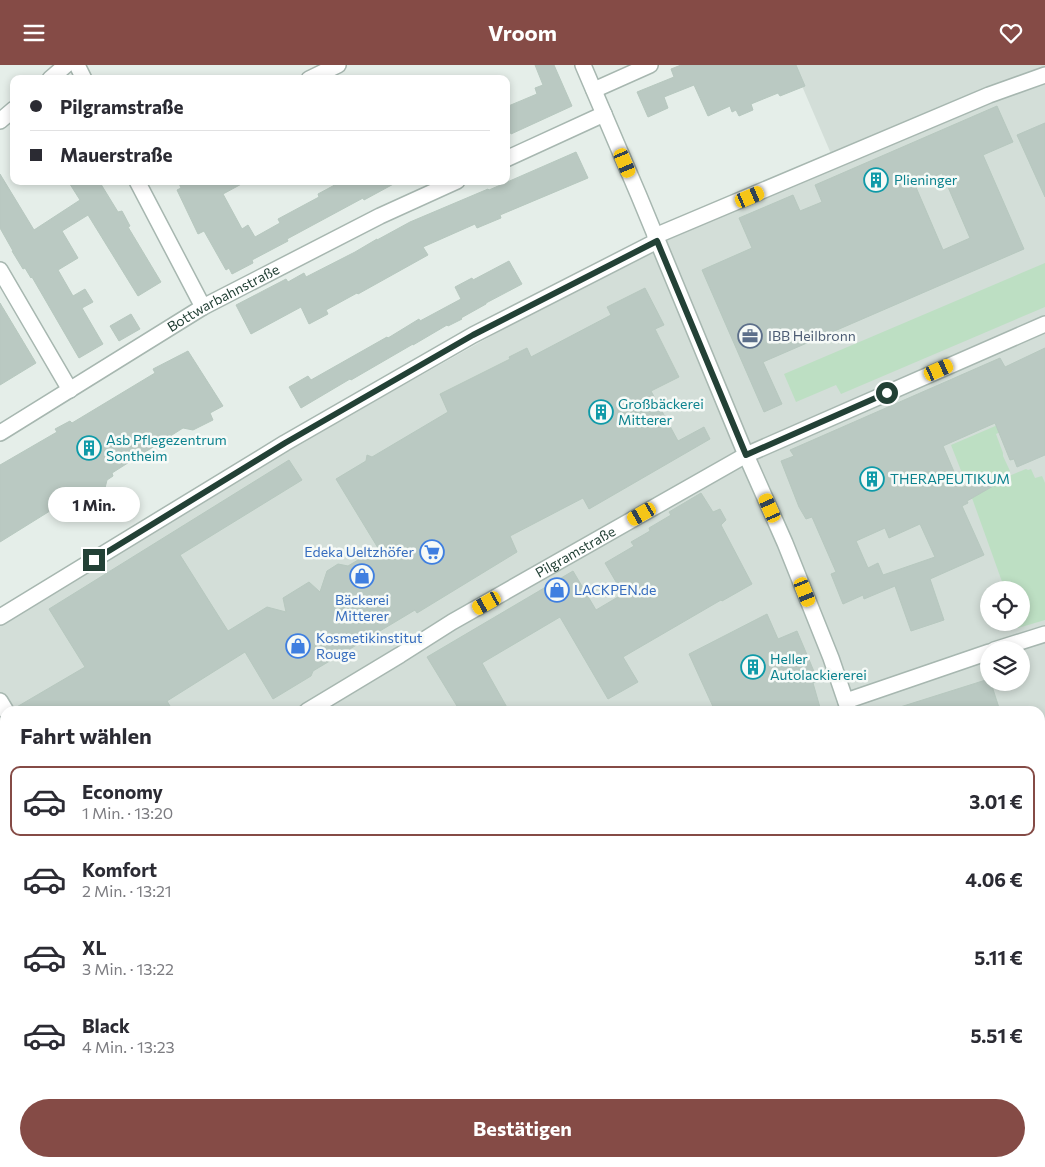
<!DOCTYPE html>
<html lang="de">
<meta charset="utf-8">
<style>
body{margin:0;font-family:Commissioner,sans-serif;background:#f7f7f7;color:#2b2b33;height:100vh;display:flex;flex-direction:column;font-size:19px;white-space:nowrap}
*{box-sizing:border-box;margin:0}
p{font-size:16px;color:#7c7c81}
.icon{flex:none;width:28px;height:28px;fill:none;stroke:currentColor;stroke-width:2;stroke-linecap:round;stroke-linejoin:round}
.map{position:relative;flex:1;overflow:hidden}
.details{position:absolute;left:0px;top:641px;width:1045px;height:461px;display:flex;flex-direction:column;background:#fff;border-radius:15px 15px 0 0;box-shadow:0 2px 8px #0003}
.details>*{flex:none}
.top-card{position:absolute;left:10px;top:10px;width:500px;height:110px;border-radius:10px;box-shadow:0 2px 8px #0003;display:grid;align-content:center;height:110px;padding:0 20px;background:#fff}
.controls{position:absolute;left:980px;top:516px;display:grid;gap:10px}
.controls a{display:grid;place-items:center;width:50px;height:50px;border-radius:50%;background:#fff;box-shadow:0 2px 8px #0003;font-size:25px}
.end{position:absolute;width:22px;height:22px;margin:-11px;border:6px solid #234136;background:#fff;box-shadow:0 0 0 2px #fff}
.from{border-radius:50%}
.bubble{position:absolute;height:35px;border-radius:18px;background:#fff;box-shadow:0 2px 8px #0003;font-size:16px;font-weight:700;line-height:35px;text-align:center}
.car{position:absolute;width:15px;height:30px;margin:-15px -8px;border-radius:6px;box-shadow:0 0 4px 1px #0007;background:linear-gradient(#f5c518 24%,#345 0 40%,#f5c518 0 76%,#345 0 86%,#f5c518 0)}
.top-card b{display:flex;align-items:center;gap:18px;height:48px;font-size:19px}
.top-card b+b{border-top:1px solid #e1e1e2}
.top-card i{width:12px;height:12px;background:#2b2b33}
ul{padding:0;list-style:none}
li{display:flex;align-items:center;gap:15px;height:70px;margin:0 10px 8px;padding:0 10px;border:2px solid transparent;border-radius:10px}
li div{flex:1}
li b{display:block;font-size:19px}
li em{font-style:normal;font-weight:700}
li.current{border-color:#854b46}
li>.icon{width:45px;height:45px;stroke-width:1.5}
h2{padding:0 20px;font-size:22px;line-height:60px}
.button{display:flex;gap:10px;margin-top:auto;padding:10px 20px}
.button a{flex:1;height:58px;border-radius:30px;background:#854b46;color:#fff;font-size:20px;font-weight:700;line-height:58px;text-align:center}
header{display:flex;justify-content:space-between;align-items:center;height:65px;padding:0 20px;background:#854b46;color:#fff;font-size:22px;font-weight:700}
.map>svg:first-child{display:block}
</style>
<header><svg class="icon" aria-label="menu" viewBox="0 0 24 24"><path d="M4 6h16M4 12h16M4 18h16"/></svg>Vroom<svg class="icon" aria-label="heart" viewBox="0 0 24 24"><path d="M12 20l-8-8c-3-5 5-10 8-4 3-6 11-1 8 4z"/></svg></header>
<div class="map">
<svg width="1045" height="1102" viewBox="0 0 1045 1102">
<rect width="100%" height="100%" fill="#e5eee9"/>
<g fill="#d3ded8" fill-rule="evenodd">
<path d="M793,0H1045V694L1040,696V646H5V668L0,660V558L290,384L633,191L835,98ZM989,525H1021V558H989ZM989,585H1021V618H989Z"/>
<polygon points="267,1098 372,1098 362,1102 269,1102"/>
</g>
<g fill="#bddfc3">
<polygon points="1045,198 1045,242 841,329 836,320 796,337 784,309"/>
<polygon points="1035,344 1038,350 996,369 1003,388 1003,391 1010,406 969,426 951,380"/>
<polygon points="1026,404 1028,405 1031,404 1035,413 1042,411 1045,418 1045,555 1018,563 1016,558 1021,558 1021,525 1005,525 972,433 1004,413"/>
</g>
<g fill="#bac9c2" stroke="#b7c8bf" fill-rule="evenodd">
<polygon points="535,0 554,0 572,41 511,69 506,57 506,42 537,29 535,23 543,20"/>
<polygon points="681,0 796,0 805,21 780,31 778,28 751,39 753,45 739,51 736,45 732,47 730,41 708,51 694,20 664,32 668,43 648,52 637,27 674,12 671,4"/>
<path d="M997,41L1013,77L983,90L1024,184L763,297L782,339L764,347L702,205L752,183L739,153L793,130L800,146L822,137L815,120ZM942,108L970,173L943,185L915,120Z"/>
<polygon points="1045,58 1045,132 1017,70"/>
<polygon points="576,87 588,113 500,150 501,153 477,163 475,159 423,182 428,190 358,229 357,228 326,245 328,249 309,259 301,242 251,269 236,240 286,214 288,217 304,208 306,212 355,187 377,174 377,175 410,157 488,124 489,125"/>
<polygon points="0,109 34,165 80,135 68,116 99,116 118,147 122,146 130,161 128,162 161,217 138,231 88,150 62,166 78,193 58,205 73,231 85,224 93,237 82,243 103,279 79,293 32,212 31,213 25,203 23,204 12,186 13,186 0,163"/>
<polygon points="178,116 247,116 223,129 242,164 248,160 255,172 280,158 278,154 319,132 318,129 342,116 399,116 364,135 363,133 287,174 288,176 252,195 253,198 232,209 229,203 226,205 204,166 198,169 177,125 181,123"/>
<polygon points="509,196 522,219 486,238 486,239 461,253 462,254 448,261 447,260 413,280 413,279 351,315 350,314 301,343 289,322 308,311 311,315 387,272 388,273 419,254 420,256 461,234 455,222 472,213 473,215"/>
<polygon points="645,223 664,260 655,264 679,312 651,326 678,376 704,362 710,374 589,444 583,433 510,471 517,487 417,548 415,545 313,606 311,611 273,634 245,587 167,636 173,646 15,646 15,643 85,602 49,544 289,395 302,415 180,490 228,566 267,542 286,547 283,533 309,517 320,527 327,506 338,499 348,501 378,483 336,414 366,396 367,390 372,392 448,347 440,329 510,294 509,292 527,283 531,292 611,250 607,242"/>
<polygon points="0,238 36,298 0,320"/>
<polygon points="131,249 140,264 119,276 110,261"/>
<path d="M1045,283V390L1017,402L1014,394L1010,395L995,358L943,381L961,423L991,411L995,420L967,436L968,438L962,441L984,490L930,514L944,555L911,566L895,521L864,534L863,530L843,539L831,509L836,507L812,452L806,454L799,442L781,396L794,391L790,385L1000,293L1005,302ZM920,459L935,492L883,510L878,498L868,503L856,476L885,463L889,473Z"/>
<polygon points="188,286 223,341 210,348 213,355 193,365 183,363 112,408 113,411 107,415 102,435 89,431 82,426 0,477 0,400 57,367 55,364 70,356 72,358 155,308 153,304"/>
<polygon points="701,428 713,447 720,444 726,455 721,460 752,519 722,536 721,535 623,592 638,617 608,634 560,552 482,598 509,646 460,646 427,592 573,506 596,545 623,529 605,498 634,481 631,477 650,466 649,463 671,450 669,447"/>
<polygon points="767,549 778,574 797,566 818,616 813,618 821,646 715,646 689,589"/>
<polygon points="989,614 989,618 991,618 1000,646 898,646 897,643"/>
</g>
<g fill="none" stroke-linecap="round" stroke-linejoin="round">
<g stroke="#a7b7b0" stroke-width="18">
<g id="minor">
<polyline points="77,0 84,14"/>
<polyline points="583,0 639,131 746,390 785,478 831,593 849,646"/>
<polyline points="50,14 66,0"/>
<polyline points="309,14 338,0"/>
<polyline points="594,25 650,0"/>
<polyline points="0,56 14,44"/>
<polyline points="506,94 604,49"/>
<polyline points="137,116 203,242"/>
<polyline points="655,171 989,30 1045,10"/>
<polyline points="0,205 70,325"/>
<path id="s1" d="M0,368L203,242L380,151L457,116"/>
<polyline points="0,552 285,378 473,270 657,176"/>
<polyline points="994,585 1045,569"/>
<polyline points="0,636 6,646"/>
<polyline points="846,636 989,587"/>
<path id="s2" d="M307,646L400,590L452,557L746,390L1045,259"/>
<polyline points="0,771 5,768"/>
<polyline points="0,963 5,960"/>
<polyline points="1040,1027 1045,1025"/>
<polyline points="1040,1090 1045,1089"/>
<polyline points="269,1098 271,1102"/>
<polyline points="676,1098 676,1102"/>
<polyline points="841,1098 841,1102"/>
<polyline points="164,1102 174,1098"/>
<polyline points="864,1102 874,1098"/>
<polyline points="1001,1102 1016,1098"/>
</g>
</g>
<use href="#minor" stroke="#fff" stroke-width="15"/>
</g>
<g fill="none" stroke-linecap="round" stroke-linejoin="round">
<polyline stroke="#234136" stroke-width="6" points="94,495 285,378 473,270 657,176 746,390 887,328"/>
</g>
<defs>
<g id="building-ring" transform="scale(1.25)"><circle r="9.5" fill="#f6faf7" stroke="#0f9aa8" stroke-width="1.5"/><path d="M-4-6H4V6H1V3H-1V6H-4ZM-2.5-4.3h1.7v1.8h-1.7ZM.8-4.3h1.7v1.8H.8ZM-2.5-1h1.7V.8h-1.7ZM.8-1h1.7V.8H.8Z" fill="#0f9aa8"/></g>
<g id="office-ring" transform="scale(1.25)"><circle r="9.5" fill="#f6faf7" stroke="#5c6f8a" stroke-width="1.5"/><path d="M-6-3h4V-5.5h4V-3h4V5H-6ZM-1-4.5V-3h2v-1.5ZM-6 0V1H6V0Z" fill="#5c6f8a"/></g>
<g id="supermarket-ring" transform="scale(1.25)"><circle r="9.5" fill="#f6faf7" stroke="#3f7fe0" stroke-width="1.5"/><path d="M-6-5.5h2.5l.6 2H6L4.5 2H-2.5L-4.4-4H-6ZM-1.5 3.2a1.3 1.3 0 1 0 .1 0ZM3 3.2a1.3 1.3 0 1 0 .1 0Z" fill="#3f7fe0"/></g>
<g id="shop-ring" transform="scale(1.25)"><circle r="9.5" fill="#f6faf7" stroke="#3f7fe0" stroke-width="1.5"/><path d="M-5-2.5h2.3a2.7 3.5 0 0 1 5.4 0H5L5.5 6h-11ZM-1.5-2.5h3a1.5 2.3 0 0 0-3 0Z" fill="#3f7fe0"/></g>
</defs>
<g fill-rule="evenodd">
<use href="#building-ring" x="876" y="115"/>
<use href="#office-ring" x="750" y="271"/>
<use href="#building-ring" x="601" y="347"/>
<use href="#building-ring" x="89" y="383"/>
<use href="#building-ring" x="872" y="414"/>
<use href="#supermarket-ring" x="432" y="487"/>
<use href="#shop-ring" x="362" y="511"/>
<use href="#shop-ring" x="557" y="525"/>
<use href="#shop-ring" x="298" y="581"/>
<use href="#building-ring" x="753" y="602"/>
</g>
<g text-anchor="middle" stroke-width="5" stroke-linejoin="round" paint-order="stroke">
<g font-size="14" fill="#0d838f" stroke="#f6faf7" text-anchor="start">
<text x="894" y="120">Plieninger</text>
<text x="618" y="344">Großbäckerei<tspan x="618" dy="16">Mitterer</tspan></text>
<text x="106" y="380">Asb Pflegezentrum<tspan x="106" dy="16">Sontheim</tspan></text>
<text x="890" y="419">THERAPEUTIKUM</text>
<text x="770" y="599">Heller<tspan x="770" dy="16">Autolackiererei</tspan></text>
</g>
<g font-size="14" fill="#234136" stroke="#f6faf7">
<text dy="5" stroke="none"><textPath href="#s1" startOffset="261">Bottwarbahnstraße</textPath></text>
<text dy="5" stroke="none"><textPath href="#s2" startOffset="312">Pilgramstraße</textPath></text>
</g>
<g font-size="14" fill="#4e5e75" stroke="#f6faf7" text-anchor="start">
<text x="768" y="276">IBB Heilbronn</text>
</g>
<g font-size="14" fill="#366cbe" stroke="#f6faf7" text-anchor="start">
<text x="414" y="492" text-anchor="end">Edeka Ueltzhöfer</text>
<text x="574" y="530">LACKPEN.de</text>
<text x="362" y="540" text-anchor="middle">Bäckerei<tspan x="362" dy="16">Mitterer</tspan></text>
<text x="316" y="578">Kosmetikinstitut<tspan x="316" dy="16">Rouge</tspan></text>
</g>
</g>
</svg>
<div class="controls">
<a><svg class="icon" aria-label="locate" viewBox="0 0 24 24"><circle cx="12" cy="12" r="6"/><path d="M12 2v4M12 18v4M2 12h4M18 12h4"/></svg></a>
<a><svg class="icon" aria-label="layers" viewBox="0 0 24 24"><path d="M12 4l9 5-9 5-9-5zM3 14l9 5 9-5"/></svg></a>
</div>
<i class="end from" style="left:887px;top:328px"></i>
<i class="end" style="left:94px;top:495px"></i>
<div class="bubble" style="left:48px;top:422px;width:92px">1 Min.</div>
<i class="car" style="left:625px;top:98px;rotate:157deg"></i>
<i class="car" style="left:750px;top:132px;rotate:67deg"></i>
<i class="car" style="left:939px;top:305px;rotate:66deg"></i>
<i class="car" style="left:770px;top:443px;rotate:336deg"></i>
<i class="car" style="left:642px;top:449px;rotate:240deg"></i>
<i class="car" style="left:805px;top:527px;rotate:158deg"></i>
<i class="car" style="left:487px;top:538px;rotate:241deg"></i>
<div class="top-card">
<b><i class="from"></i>Pilgramstraße</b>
<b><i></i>Mauerstraße</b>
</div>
<section class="details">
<h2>Fahrt wählen</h2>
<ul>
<li class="current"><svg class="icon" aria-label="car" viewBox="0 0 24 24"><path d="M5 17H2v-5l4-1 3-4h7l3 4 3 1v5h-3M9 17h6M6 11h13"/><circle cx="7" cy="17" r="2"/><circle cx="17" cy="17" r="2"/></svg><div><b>Economy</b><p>1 Min. · 13:20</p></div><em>3.01 €</em></li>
<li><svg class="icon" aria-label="car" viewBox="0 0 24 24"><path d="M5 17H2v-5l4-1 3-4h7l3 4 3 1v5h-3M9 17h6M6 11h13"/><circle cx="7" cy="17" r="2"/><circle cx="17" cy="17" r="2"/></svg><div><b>Komfort</b><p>2 Min. · 13:21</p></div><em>4.06 €</em></li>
<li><svg class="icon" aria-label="car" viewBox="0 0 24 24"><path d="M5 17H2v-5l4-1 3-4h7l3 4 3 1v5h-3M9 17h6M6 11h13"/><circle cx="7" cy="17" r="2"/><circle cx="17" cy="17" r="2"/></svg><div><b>XL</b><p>3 Min. · 13:22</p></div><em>5.11 €</em></li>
<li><svg class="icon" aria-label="car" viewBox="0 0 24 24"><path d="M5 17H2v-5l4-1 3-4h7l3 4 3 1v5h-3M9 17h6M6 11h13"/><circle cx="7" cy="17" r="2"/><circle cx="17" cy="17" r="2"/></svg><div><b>Black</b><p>4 Min. · 13:23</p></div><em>5.51 €</em></li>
</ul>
<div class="button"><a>Bestätigen</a></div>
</section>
</div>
